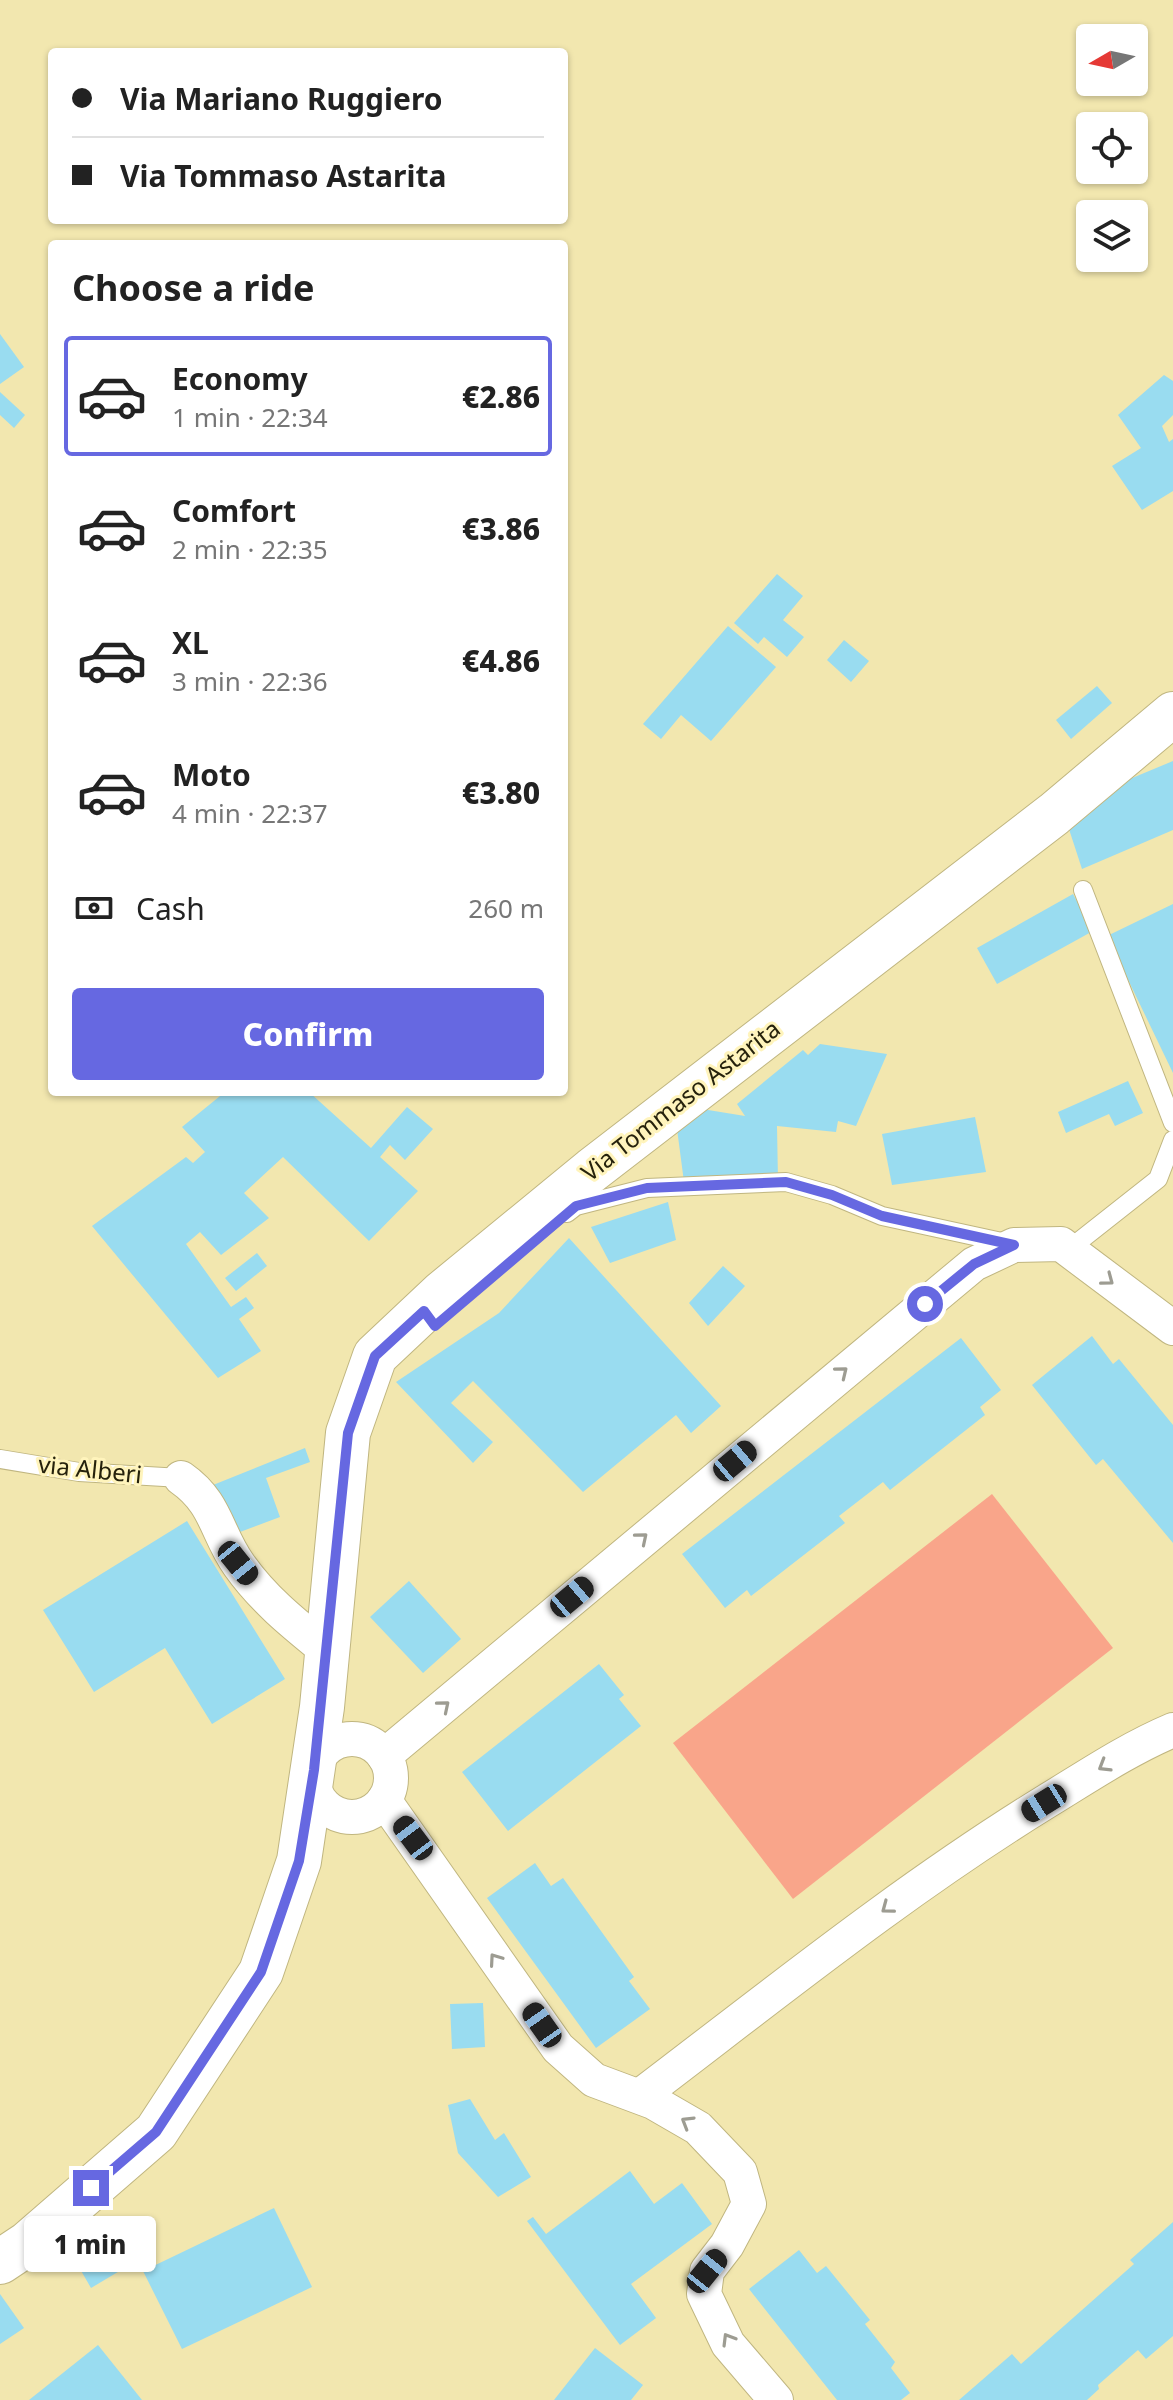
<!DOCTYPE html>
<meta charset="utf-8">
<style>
body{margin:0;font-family:"Noto Sans",sans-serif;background:#f2f2f2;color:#222;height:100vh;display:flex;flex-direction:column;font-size:30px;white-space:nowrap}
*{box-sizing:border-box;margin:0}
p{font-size:26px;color:#767676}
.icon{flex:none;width:44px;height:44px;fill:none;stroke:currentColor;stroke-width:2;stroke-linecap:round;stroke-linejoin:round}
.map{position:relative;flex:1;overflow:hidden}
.drawer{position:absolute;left:48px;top:240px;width:520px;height:856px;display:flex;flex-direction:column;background:#fff;border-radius:8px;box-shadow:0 2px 6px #0004}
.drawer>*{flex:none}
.guide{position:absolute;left:48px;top:48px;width:520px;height:176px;border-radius:8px;box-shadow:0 2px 6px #0004;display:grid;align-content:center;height:176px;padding:0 24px;background:#fff}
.needle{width:52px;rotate:261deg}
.tools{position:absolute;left:1076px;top:24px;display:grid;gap:16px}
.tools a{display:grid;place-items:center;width:72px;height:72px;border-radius:8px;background:#fff;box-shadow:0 2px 6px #0004;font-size:40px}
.end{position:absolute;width:36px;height:36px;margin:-18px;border:10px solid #6668e1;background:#fff;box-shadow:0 0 0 4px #fff}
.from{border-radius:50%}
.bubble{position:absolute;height:56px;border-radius:8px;background:#fff;box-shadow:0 2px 6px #0004;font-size:26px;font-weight:800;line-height:56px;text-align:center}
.car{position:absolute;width:24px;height:48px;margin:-24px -12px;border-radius:10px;box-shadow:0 0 6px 2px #0007;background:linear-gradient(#222 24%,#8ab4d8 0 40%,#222 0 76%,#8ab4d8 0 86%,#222 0)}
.guide b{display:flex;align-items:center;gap:28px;height:76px;font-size:30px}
.guide b+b{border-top:2px solid #e0e0e0}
.guide i{width:20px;height:20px;background:#222}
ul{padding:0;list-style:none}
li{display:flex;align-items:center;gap:24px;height:120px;margin:0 16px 12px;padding:0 8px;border:4px solid transparent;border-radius:8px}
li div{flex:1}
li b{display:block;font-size:30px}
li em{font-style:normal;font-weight:800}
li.active{border-color:#6668e1}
li>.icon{width:72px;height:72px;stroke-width:1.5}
h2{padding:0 24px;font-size:36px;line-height:96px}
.pay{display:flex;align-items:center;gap:20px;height:88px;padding:0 24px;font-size:30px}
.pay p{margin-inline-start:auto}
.button{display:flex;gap:16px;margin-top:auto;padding:16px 24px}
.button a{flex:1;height:92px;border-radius:8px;background:#6668e1;color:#fff;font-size:32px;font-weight:800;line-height:92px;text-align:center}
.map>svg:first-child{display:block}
</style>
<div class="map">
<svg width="1173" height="2400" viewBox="0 0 1173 2400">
<rect width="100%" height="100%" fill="#f2e7af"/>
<polygon fill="#f9a58a" points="992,1494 1113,1648 793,1899 673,1743"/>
<g fill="#99dcf0">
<polygon points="0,334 24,367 0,384"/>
<polygon points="1164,375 1173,381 1173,415 1162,426 1169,442 1173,439 1173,491 1142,510 1112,466 1141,448 1118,415"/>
<polygon points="0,392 25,415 14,428 0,415"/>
<polygon points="777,574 803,596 783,620 804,637 787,657 764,637 758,644 734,623"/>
<polygon points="728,626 776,667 711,741 681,715 661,739 643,724"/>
<polygon points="844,640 869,661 851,682 827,660"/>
<polygon points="1097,686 1112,703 1071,739 1056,720"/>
<polygon points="1173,761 1173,830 1082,869 1067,823 1089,796"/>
<polygon points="1073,894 1093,931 997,984 977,948"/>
<polygon points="1173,904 1173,1073 1107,936"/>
<polygon points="820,1044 887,1054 856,1126 838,1121 836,1132 777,1126 778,1181 684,1182 677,1129 702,1109 745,1116 737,1104 803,1050 808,1055"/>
<polygon points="1128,1081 1143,1113 1115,1126 1109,1114 1066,1133 1058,1112"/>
<polygon points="225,1092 309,1092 371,1148 407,1107 433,1129 405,1160 390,1145 380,1157 418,1191 369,1241 283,1157 244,1193 269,1218 221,1255 200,1232 186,1244 231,1307 246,1297 254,1308 239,1319 261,1351 218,1378 92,1226 186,1157 193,1163 205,1152 182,1127"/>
<polygon points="975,1117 986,1172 892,1185 882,1134"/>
<polygon points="668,1202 676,1240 610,1263 591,1227"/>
<polygon points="569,1238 721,1406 691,1433 676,1415 583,1492 473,1381 451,1403 493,1442 473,1463 396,1382 499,1313"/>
<polygon points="257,1253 267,1266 236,1291 225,1278"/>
<polygon points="723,1266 745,1286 708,1326 689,1303"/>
<polygon points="1092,1336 1113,1364 1119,1359 1173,1425 1173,1543 1103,1459 1096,1465 1032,1385"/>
<polygon points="961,1338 1001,1390 980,1407 985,1415 890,1490 883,1482 839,1516 845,1523 751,1596 747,1590 725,1608 682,1554"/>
<polygon points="305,1448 310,1462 266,1478 280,1517 232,1535 213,1485"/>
<polygon points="187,1521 285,1679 212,1724 165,1648 94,1692 43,1610"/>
<polygon points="409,1581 461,1639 423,1673 370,1617"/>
<polygon points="599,1664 624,1695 619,1699 641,1726 508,1831 462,1772"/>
<polygon points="535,1863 551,1886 563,1878 634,1977 629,1981 650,2009 596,2048 487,1898"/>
<polygon points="483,2003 485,2047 452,2049 450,2004"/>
<polygon points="470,2099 495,2140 504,2133 531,2177 498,2197 458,2153 448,2105"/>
<polygon points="630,2171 654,2204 682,2183 712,2224 631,2284 656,2318 620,2345 527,2221 533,2217 546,2234"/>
<polygon points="274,2208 312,2287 182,2349 143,2271"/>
<polygon points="1173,2222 1173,2336 1146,2359 1138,2350 1098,2385 1099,2389 1087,2400 959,2400 1012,2354 1021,2364 1134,2264 1130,2260"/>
<polygon points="117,2236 133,2263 91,2288 76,2262"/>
<polygon points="799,2250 817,2273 826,2266 870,2320 865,2324 895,2362 891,2368 910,2393 901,2400 837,2400 749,2289"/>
<polygon points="0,2294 24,2328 0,2344"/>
<polygon points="98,2345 142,2400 29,2400"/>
<polygon points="595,2348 643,2385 631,2400 554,2400"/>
</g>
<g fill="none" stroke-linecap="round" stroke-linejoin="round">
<g stroke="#c0b680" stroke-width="20">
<g id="lane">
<polyline points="1083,890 1173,1123"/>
<polyline points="567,1213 576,1206 647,1188 786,1182 832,1195 882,1216 1011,1244"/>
<polyline points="1068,1250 1158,1179 1173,1140"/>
<polyline points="0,1459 79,1472 181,1478"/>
</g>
</g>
<g stroke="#c0b680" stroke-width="36">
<g id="street">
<path d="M181,1478C217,1503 216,1533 239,1565C263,1599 293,1623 325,1649"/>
<circle cx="352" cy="1778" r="39"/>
<polyline points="384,1756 974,1264 1014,1245 1061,1244 1173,1328"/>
<polyline points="384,1800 558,2048 594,2080 653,2102 698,2128 740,2172 749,2204 727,2245 707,2271 704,2294 728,2344 776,2400"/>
<path d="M640,2096C773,1995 904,1889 1047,1801C1088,1776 1128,1749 1173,1730"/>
</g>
</g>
<g stroke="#c0b680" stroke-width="46">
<polyline id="primary" points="0,2262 27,2244 156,2132 261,1972 299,1861 322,1707 348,1433 375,1356 442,1293 592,1170 1054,814 1173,714"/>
</g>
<use href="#lane" stroke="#fff" stroke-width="18"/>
<use href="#street" stroke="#fff" stroke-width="34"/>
<use href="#primary" stroke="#fff" stroke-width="44"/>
</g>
<defs><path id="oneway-chevron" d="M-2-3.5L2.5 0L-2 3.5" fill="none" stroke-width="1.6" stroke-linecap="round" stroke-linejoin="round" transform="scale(2)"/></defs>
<g stroke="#9d9c92">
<use href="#oneway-chevron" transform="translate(1108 1280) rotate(37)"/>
<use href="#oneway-chevron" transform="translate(842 1372) rotate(-39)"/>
<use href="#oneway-chevron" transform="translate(642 1538) rotate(-40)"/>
<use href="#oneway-chevron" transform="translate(444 1706) rotate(-40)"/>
<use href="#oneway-chevron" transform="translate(1104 1766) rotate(149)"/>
<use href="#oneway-chevron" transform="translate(887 1908) rotate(143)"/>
<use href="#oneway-chevron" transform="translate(495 1959) rotate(-125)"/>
<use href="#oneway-chevron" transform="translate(687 2122) rotate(-149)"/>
<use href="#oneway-chevron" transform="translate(728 2339) rotate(-121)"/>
</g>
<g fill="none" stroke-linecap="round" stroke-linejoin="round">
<polyline stroke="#6668e1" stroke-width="10" points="91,2188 156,2132 261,1972 299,1861 314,1770 348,1433 375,1356 424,1311 435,1326 576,1206 647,1188 786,1182 832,1195 882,1216 1014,1245 974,1264 925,1304"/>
</g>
<g text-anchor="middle" stroke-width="6" stroke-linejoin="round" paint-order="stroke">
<g font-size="24" fill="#26220c" stroke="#fff4bc">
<text transform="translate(681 1101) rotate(-38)" y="8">Via Tommaso Astarita</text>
<text transform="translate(90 1470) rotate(6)" y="8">via Alberi</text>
</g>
</g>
</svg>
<div class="tools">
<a><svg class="needle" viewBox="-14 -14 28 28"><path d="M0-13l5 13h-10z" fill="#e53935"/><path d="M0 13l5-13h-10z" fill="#767676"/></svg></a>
<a><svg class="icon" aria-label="locate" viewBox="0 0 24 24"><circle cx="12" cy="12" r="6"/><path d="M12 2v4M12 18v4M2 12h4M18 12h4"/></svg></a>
<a><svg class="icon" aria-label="layers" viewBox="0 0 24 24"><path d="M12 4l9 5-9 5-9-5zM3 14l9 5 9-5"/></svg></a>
</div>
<i class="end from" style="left:925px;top:1304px"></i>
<i class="end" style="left:91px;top:2188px"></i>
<div class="bubble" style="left:24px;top:2216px;width:132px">1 min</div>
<i class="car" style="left:735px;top:1461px;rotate:50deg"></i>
<i class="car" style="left:238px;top:1563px;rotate:141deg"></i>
<i class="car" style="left:572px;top:1597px;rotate:50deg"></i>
<i class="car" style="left:1044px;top:1803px;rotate:238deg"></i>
<i class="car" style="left:413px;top:1838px;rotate:323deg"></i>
<i class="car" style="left:542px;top:2025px;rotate:325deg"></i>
<i class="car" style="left:707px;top:2271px;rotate:39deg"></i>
<div class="guide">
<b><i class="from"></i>Via Mariano Ruggiero</b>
<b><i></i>Via Tommaso Astarita</b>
</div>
<section class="drawer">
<h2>Choose a ride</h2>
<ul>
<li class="active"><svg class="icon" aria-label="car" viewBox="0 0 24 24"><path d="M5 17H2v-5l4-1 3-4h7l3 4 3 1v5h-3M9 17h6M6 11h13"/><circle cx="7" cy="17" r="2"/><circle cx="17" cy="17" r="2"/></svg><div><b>Economy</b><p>1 min · 22:34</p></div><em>€2.86</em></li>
<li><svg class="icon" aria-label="car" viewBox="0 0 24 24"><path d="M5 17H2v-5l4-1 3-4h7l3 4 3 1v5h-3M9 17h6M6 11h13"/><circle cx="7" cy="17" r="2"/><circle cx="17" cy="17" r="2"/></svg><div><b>Comfort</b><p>2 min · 22:35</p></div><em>€3.86</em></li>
<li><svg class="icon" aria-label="car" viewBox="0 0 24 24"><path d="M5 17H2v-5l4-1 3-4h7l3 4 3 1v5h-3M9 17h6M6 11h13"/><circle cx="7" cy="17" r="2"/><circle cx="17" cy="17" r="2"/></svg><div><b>XL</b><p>3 min · 22:36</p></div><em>€4.86</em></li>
<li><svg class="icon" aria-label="car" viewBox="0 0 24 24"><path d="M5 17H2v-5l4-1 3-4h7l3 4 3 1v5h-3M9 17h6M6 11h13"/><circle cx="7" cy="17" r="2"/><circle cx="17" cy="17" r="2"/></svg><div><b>Moto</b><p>4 min · 22:37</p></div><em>€3.80</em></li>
</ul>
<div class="pay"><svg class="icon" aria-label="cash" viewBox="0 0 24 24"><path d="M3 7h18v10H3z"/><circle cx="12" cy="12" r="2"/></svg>Cash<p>260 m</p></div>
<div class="button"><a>Confirm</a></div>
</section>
</div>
